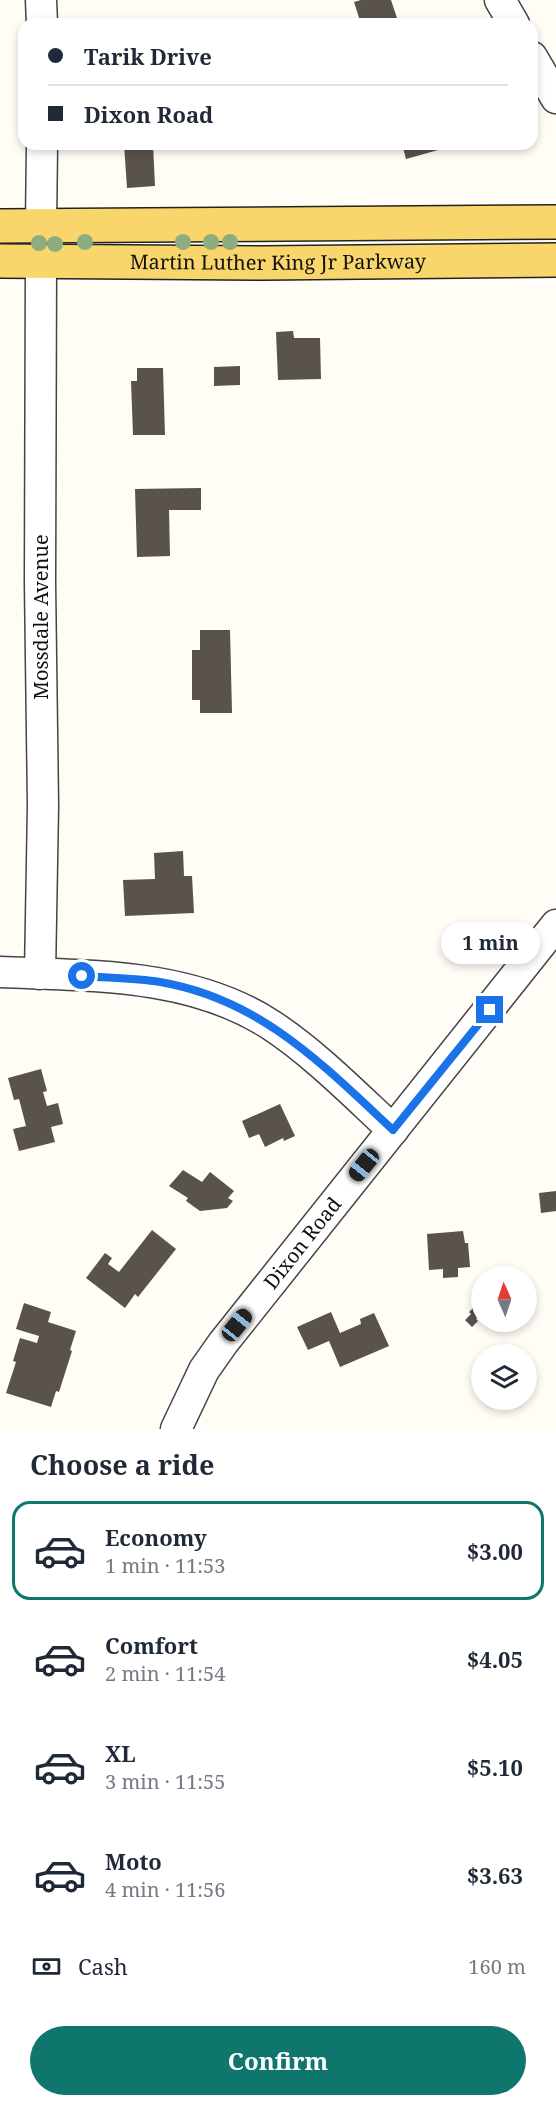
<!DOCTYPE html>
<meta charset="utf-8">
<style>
body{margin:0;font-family:"Noto Serif",serif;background:#f2f2f3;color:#1f2937;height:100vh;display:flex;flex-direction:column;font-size:22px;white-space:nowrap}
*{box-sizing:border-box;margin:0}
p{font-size:20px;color:#747a83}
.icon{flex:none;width:33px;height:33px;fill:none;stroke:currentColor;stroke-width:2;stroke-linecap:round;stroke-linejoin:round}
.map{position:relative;height:1429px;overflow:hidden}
.sheet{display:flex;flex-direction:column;background:#fff;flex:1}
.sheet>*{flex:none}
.hud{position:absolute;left:18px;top:18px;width:520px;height:132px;border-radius:18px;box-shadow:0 3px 9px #0003;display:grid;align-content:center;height:132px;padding:0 30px;background:#fff}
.needle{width:39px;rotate:357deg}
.controls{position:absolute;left:471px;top:1266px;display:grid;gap:12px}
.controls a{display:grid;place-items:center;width:66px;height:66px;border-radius:50%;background:#fff;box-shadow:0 3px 9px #0003;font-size:30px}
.end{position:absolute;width:27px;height:27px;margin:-14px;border:8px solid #1a73e8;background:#fff;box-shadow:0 0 0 3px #fff}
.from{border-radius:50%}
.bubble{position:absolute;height:42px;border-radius:21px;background:#fff;box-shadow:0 3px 9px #0003;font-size:20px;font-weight:700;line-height:42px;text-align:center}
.car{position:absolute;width:18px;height:36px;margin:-18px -9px;border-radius:8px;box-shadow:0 0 4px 2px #0007;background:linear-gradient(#222 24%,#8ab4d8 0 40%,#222 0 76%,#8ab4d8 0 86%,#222 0)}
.hud b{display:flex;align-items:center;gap:21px;height:57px;font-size:22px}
.hud b+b{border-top:2px solid #e0e1e3}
.hud i{width:15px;height:15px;background:#1f2937}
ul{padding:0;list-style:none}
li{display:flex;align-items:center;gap:18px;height:99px;margin:0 12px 9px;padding:0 18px;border:3px solid transparent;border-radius:18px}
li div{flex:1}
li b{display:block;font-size:22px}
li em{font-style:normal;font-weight:700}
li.on{border-color:#0f766e}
li>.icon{width:54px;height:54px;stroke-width:1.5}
h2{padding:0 30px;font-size:27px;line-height:72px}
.pay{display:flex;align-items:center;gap:15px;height:66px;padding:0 30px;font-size:22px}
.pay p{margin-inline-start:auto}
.action{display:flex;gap:12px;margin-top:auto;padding:12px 30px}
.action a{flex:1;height:69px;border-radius:36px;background:#0f766e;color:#fff;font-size:24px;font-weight:700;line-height:69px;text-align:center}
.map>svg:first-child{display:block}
</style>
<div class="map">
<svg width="556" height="1429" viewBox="0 0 556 1429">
<rect width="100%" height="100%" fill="#fffdf5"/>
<g fill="#5a524d">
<polygon points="361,0 391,0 399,24 361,24 354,2"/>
<polygon points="170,19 170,24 123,24 123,22"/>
<polygon points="124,144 153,144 155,186 127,188"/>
<polygon points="402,144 448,144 449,147 406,159"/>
<polygon points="293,331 294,338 320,338 321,379 278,380 276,332"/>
<polygon points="240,366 240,385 214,386 214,367"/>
<polygon points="137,368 163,368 165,435 133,435 131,381 137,381"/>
<polygon points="201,488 201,510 169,510 170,556 137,557 135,489"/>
<polygon points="200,630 230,630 232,713 200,713 200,700 192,700 192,650 200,650"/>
<polygon points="183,851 184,876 192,876 194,913 125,916 123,880 155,879 154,853"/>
<polygon points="41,1069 47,1091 43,1092 47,1106 58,1103 63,1124 51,1127 55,1142 19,1151 13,1129 26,1126 19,1099 14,1100 8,1078"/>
<polygon points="280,1104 295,1136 284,1141 283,1138 265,1147 259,1134 249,1138 242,1121"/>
<polygon points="183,1170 202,1182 210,1172 234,1191 228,1198 233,1201 227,1208 200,1211 186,1201 188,1198 169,1186"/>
<polygon points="556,1191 556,1211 541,1213 539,1193"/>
<polygon points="152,1230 176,1249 138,1297 135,1294 125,1308 86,1278 105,1253 112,1258 108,1264 119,1272"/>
<polygon points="463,1231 465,1243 468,1243 470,1267 458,1268 458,1277 443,1278 443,1269 429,1270 427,1234"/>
<polygon points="24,1303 51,1312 48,1322 76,1331 70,1350 72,1351 59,1392 56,1391 51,1407 6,1393 16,1362 13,1361 20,1338 37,1343 39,1336 16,1329"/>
<polygon points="474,1307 481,1315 476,1319 478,1321 472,1327 465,1320 471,1314 469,1312"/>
<polygon points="331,1312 340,1333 361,1324 360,1319 374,1313 389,1346 340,1367 329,1341 308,1350 297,1327"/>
</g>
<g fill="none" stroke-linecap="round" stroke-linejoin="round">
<g stroke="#444" stroke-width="33">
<g id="minor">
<polyline points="41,0 42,24"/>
<polyline points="500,0 514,24"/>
<polyline points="532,57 556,98"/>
<polyline points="41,226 42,144"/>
<path d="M0,972C92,976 191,973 271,1025C315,1054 354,1094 393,1130"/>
<polyline points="40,974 43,806 40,583 41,260"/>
<path id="s1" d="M176,1429L204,1370L223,1343L556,925"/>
</g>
</g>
<g stroke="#222" stroke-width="36">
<g id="major">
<polyline points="0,226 556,222"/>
<path id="s2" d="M0,261L264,263L556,260"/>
</g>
</g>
<use href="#minor" stroke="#fff" stroke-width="30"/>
<use href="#major" stroke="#f9d66b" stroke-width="33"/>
</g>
<g fill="#8dad7f">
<circle cx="85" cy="242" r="8"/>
<circle cx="183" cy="242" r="8"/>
<circle cx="211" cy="242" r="8"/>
<circle cx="230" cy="242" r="8"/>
<circle cx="39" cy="243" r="8"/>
<circle cx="55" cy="244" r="8"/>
</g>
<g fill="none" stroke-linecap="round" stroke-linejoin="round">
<path stroke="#1a73e8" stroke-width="8" d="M82,976C108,978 135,978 160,982C260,999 322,1064 393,1130L490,1010"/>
</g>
<g text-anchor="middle" stroke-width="6" stroke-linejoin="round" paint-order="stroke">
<g font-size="20" fill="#111" stroke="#fff">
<text dy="7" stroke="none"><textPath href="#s2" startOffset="278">Martin Luther King Jr Parkway</textPath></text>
<text transform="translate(41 617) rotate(-90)" y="7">Mossdale Avenue</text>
<text dy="7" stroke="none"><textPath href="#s1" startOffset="226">Dixon Road</textPath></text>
</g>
</g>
</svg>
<div class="controls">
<a><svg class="needle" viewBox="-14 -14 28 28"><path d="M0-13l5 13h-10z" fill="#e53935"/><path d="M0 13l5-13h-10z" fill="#747a83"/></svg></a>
<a><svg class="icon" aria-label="layers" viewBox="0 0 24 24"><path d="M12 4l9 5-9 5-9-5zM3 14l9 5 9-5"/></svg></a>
</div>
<i class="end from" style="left:82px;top:976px"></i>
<i class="end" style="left:490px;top:1010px"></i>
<div class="bubble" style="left:441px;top:922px;width:99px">1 min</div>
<i class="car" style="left:364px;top:1165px;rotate:219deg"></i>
<i class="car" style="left:237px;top:1325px;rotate:39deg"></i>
<div class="hud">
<b><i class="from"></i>Tarik Drive</b>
<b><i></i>Dixon Road</b>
</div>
</div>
<section class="sheet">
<h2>Choose a ride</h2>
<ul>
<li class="on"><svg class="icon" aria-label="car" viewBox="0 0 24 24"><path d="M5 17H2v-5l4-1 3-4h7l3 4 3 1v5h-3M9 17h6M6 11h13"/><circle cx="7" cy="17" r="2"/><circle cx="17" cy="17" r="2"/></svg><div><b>Economy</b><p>1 min · 11:53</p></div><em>$3.00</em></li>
<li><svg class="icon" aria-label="car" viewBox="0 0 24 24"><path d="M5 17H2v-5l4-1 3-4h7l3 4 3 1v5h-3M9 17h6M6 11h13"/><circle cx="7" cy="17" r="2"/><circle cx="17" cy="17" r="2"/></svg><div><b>Comfort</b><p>2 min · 11:54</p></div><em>$4.05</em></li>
<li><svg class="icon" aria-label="car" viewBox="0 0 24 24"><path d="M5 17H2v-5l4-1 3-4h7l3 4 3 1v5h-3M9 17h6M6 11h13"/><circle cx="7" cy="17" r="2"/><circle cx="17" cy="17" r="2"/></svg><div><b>XL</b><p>3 min · 11:55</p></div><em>$5.10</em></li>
<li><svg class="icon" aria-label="car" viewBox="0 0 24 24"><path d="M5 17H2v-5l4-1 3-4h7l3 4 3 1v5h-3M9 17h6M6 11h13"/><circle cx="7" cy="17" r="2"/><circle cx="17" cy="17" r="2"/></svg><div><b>Moto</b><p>4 min · 11:56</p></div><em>$3.63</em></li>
</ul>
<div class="pay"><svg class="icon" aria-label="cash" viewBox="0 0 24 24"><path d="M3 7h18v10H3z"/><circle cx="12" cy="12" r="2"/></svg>Cash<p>160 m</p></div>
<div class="action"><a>Confirm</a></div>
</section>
